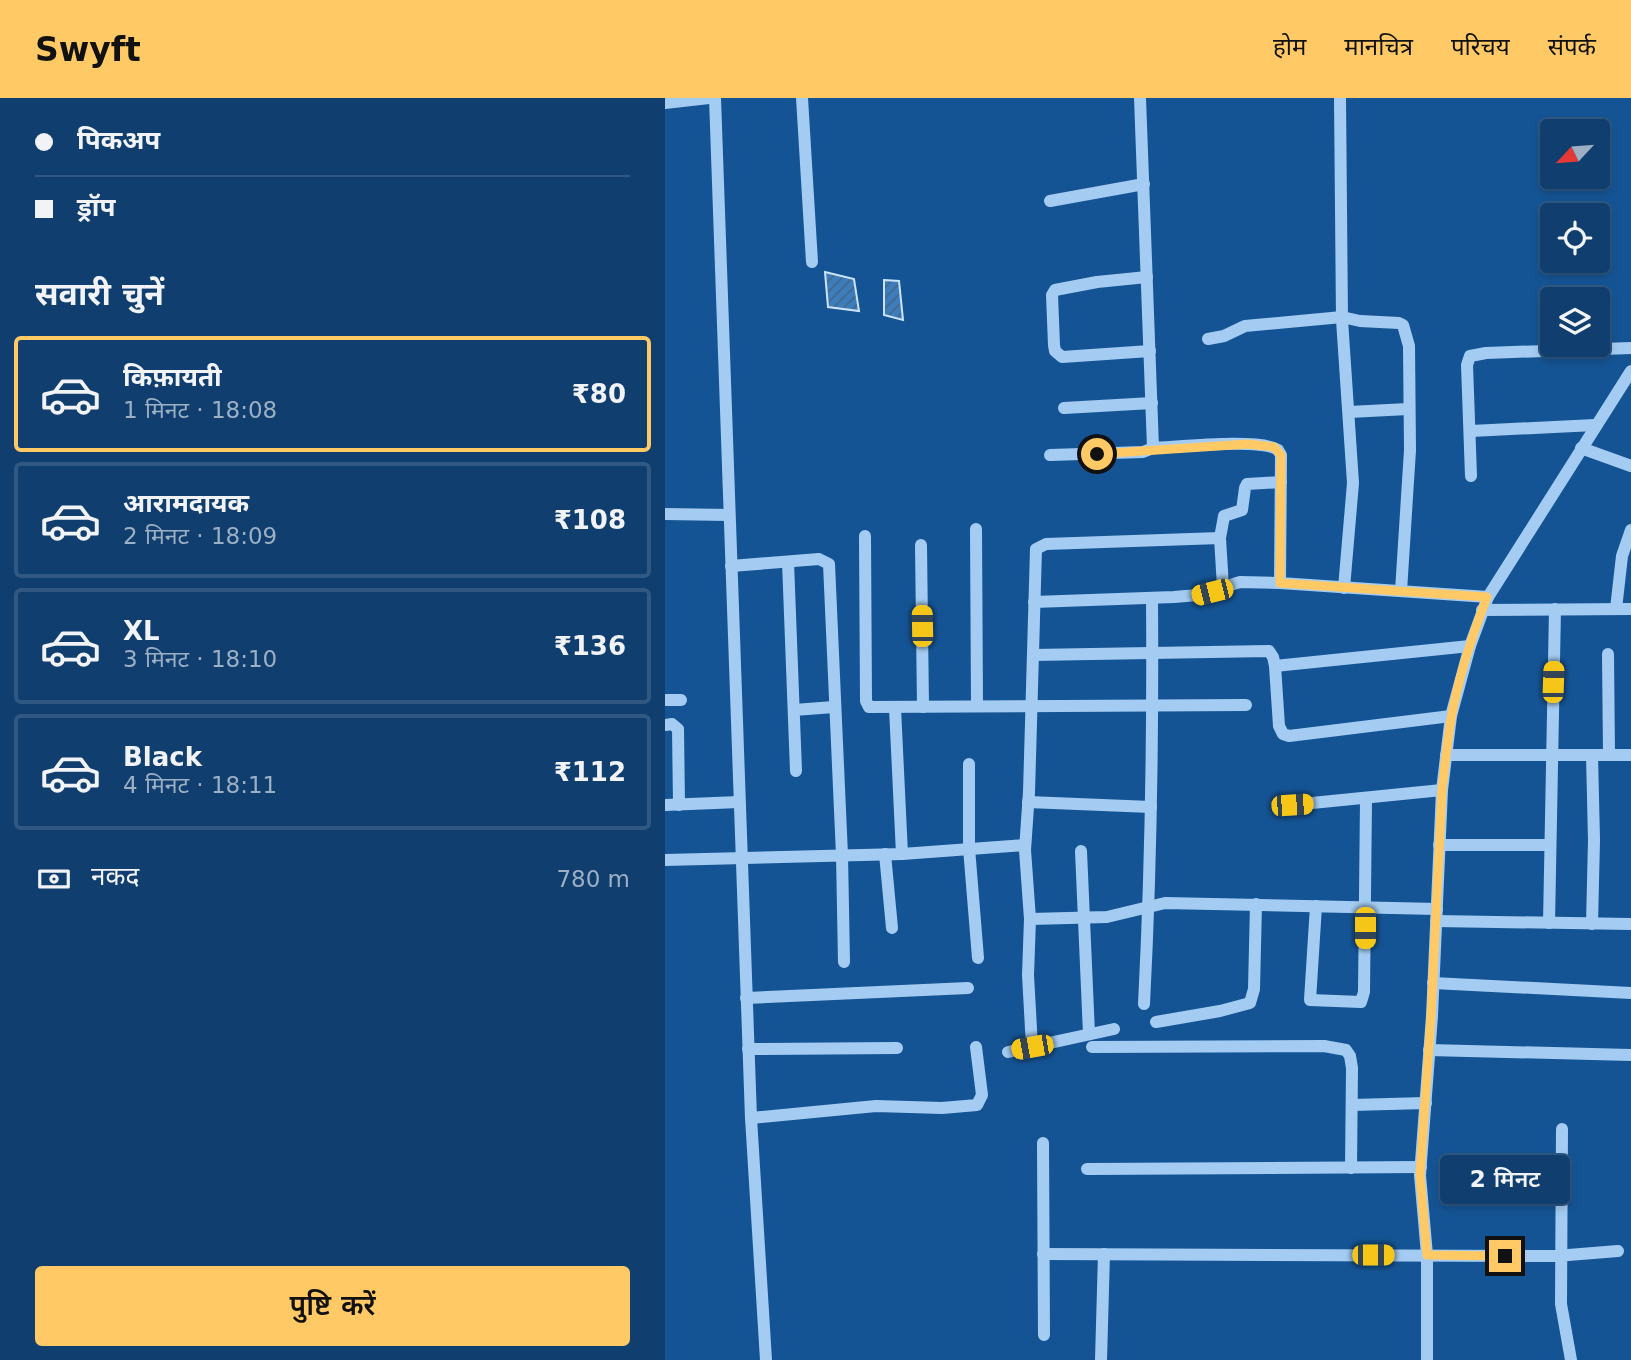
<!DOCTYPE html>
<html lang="hi">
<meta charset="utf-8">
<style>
body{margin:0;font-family:"DejaVu Sans","Noto Sans Devanagari",sans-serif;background:#1e4a77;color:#f1f3f6;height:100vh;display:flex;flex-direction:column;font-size:26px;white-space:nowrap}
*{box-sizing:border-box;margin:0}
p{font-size:23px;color:#9cafc3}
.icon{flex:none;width:38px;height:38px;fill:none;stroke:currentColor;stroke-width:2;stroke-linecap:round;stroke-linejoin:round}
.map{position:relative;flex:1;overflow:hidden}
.drawer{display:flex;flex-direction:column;background:#103f6f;width:665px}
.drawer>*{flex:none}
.banner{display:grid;align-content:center;height:154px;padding:0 35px;background:#103f6f}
.needle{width:46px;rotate:244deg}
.tools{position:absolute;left:875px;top:21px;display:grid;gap:14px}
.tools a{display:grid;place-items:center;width:70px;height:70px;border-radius:7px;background:#103f6f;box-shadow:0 4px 10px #0003,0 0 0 2px #305882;font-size:35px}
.end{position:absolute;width:32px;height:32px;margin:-16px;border:9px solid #ffca65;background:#111;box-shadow:0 0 0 4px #111}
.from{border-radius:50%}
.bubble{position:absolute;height:49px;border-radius:7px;background:#103f6f;box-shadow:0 4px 10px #0003,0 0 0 2px #305882;font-size:23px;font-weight:600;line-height:49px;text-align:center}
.car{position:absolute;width:21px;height:42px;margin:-21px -10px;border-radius:9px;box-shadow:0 0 5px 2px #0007;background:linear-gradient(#f5c518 24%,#345 0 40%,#f5c518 0 76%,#345 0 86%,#f5c518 0)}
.banner b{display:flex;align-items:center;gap:24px;height:66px;font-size:26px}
.banner b+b{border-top:2px solid #305882}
.banner i{width:18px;height:18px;background:#f1f3f6}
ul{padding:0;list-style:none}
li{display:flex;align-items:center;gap:21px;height:116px;margin:0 14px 10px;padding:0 21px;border:4px solid #305882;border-radius:7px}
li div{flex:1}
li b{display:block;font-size:26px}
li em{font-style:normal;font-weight:600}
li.on{border-color:#ffca65}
li>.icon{width:63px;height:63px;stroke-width:1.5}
h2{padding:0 35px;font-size:32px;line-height:84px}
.pay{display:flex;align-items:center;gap:18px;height:77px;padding:0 35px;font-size:26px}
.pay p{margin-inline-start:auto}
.action{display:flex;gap:14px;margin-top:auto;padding:14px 35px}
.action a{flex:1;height:80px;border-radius:7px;background:#ffca65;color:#111;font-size:28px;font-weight:600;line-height:80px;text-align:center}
header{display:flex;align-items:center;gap:42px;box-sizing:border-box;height:98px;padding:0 35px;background:#ffca65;color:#111}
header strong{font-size:33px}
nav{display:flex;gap:38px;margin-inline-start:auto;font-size:24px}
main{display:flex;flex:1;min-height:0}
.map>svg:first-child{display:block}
</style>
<header>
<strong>Swyft</strong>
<nav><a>होम</a><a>मानचित्र</a><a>परिचय</a><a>संपर्क</a></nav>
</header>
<main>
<section class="drawer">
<div class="banner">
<b><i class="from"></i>पिकअप</b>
<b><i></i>ड्रॉप</b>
</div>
<h2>सवारी चुनें</h2>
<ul>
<li class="on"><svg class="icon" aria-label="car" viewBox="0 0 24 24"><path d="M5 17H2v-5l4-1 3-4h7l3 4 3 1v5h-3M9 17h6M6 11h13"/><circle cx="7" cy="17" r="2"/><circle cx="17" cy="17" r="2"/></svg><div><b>किफ़ायती</b><p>1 मिनट · 18:08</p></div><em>₹80</em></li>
<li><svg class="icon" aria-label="car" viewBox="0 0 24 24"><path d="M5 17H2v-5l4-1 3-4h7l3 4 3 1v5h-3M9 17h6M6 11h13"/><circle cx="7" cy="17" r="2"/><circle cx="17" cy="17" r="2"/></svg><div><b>आरामदायक</b><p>2 मिनट · 18:09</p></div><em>₹108</em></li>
<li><svg class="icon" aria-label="car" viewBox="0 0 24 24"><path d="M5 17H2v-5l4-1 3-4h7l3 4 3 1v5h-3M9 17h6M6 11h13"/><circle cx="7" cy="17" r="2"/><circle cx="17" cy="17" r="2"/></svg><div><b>XL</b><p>3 मिनट · 18:10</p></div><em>₹136</em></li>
<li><svg class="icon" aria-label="car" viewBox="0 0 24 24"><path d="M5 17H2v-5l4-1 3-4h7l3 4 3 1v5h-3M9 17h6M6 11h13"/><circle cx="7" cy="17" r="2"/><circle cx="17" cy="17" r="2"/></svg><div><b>Black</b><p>4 मिनट · 18:11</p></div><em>₹112</em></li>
</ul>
<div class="pay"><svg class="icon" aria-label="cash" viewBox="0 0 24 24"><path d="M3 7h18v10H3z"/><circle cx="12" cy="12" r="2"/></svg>नकद<p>780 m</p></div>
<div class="action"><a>पुष्टि करें</a></div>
</section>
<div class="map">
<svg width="966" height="1262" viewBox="0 0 966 1262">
<defs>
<pattern id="building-hatch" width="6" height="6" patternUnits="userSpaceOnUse" patternTransform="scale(1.75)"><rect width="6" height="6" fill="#3d7dbc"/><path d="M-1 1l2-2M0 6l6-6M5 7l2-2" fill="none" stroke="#44678a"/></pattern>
</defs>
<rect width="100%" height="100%" fill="#155494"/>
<g fill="url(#building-hatch)" stroke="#cbe4fc" stroke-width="2">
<polygon points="160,174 189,181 194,213 163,209"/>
<polygon points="219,182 234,183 238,222 219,217"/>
</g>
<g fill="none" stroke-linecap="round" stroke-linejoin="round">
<g stroke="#a4ccf2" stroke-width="12">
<polyline points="50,0 86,1020 101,1262"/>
<polyline points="137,0 147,164"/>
<path d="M475,0L488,350C513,349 596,340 613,352L616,357L615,485L823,499"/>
<polyline points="675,0 677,222 688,385 679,490"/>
<polyline points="0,5 44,0"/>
<polyline points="385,103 479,86"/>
<polyline points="482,179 432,184 390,192 387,197 389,247 390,253 397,259 485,253"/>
<polyline points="543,241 559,238 580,228 677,219 695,223 734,225 738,227 744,248 745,352 736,493"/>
<polyline points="399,310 487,305"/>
<polyline points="684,314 743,311"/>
<polyline points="806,333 930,327"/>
<polyline points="916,350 966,368"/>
<polyline points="385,357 478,354 488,350"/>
<polyline points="806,378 802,267 805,258 821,255 966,250"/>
<polyline points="0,416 64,417"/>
<polyline points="311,431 312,608"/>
<polyline points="200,438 201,603 204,609 581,607"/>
<polyline points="555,440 559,418 577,412 580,390 582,386 616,384"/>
<polyline points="256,447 258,609"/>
<polyline points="123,464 131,673"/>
<polyline points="66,468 154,461 164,466 177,757 179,864"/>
<polyline points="369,504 509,499 533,497 575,484 615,485"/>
<polyline points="951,511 957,458 966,432"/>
<polyline points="817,512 966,511"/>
<polyline points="943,556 944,657"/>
<polyline points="368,557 604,553 608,559 610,568 805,548"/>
<polyline points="610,568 614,628 618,636 624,638 786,618"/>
<polyline points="0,602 16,602"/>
<polyline points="230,610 237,756"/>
<polyline points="129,612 169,609"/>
<polyline points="0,627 7,626 13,631 14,707"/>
<polyline points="781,657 966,657"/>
<polyline points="304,666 304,750 313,860"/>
<polyline points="363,704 486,709"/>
<polyline points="0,707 74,704"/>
<polyline points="627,707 777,692"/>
<polyline points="774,747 885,747"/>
<polyline points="416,753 424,936"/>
<polyline points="220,756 227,830"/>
<polyline points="0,762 237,756 360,747"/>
<polyline points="651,808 645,902 696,904 699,894 701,701"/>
<polyline points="365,821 442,819 500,805 772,811"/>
<polyline points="771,823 966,826"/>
<polyline points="884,825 890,511"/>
<polyline points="927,826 929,742 927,657"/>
<polyline points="768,885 966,895"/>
<polyline points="81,900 303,890"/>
<path d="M479,906C486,771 488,636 487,500"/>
<polyline points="491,924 555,913 585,905 589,891 591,806"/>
<polyline points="367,949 363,877 365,821 360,752 364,694 371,451 381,446 555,440 558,489"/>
<polyline points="427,949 659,948 681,952 685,958 687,970 686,1070"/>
<polyline points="83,951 232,950"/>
<polyline points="764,952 966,957"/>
<polyline points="343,954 449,931"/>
<polyline points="687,1007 761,1005"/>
<polyline points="86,1020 211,1008 277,1010 312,1007 317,997 311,949"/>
<polyline points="897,1031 896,1206 906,1262"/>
<polyline points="378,1045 379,1237"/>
<polyline points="422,1071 756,1069"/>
<polyline points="378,1156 891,1158 953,1153"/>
<polyline points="436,1262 439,1156"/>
<polyline points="762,1262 762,1157 755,1077 767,918 777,692 786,618 805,548 823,499 966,273"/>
</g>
</g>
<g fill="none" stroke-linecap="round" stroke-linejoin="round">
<path stroke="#ffca65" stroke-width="9" d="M432,356L583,346L609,349L616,357L615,485L822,499C807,538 793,580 786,621C782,644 780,668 777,692L766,918L755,1077L762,1157L840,1158"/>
</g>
</svg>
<div class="tools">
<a><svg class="needle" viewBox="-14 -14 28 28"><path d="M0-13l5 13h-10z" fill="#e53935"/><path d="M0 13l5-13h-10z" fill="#9cafc3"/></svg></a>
<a><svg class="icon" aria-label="locate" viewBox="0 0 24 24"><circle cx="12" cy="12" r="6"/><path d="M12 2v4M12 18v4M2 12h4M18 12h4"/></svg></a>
<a><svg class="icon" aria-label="layers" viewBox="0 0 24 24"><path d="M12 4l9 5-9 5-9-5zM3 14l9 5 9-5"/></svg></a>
</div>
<i class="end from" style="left:432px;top:356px"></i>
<i class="end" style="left:840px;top:1158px"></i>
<div class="bubble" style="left:775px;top:1057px;width:130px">2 मिनट</div>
<i class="car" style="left:547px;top:494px;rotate:256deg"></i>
<i class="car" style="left:257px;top:528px;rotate:359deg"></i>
<i class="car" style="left:888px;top:584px;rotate:2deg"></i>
<i class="car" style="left:627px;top:707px;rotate:86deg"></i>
<i class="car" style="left:700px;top:830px;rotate:180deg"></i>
<i class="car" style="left:367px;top:949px;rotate:260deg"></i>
<i class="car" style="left:708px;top:1157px;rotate:90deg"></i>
</div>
</main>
